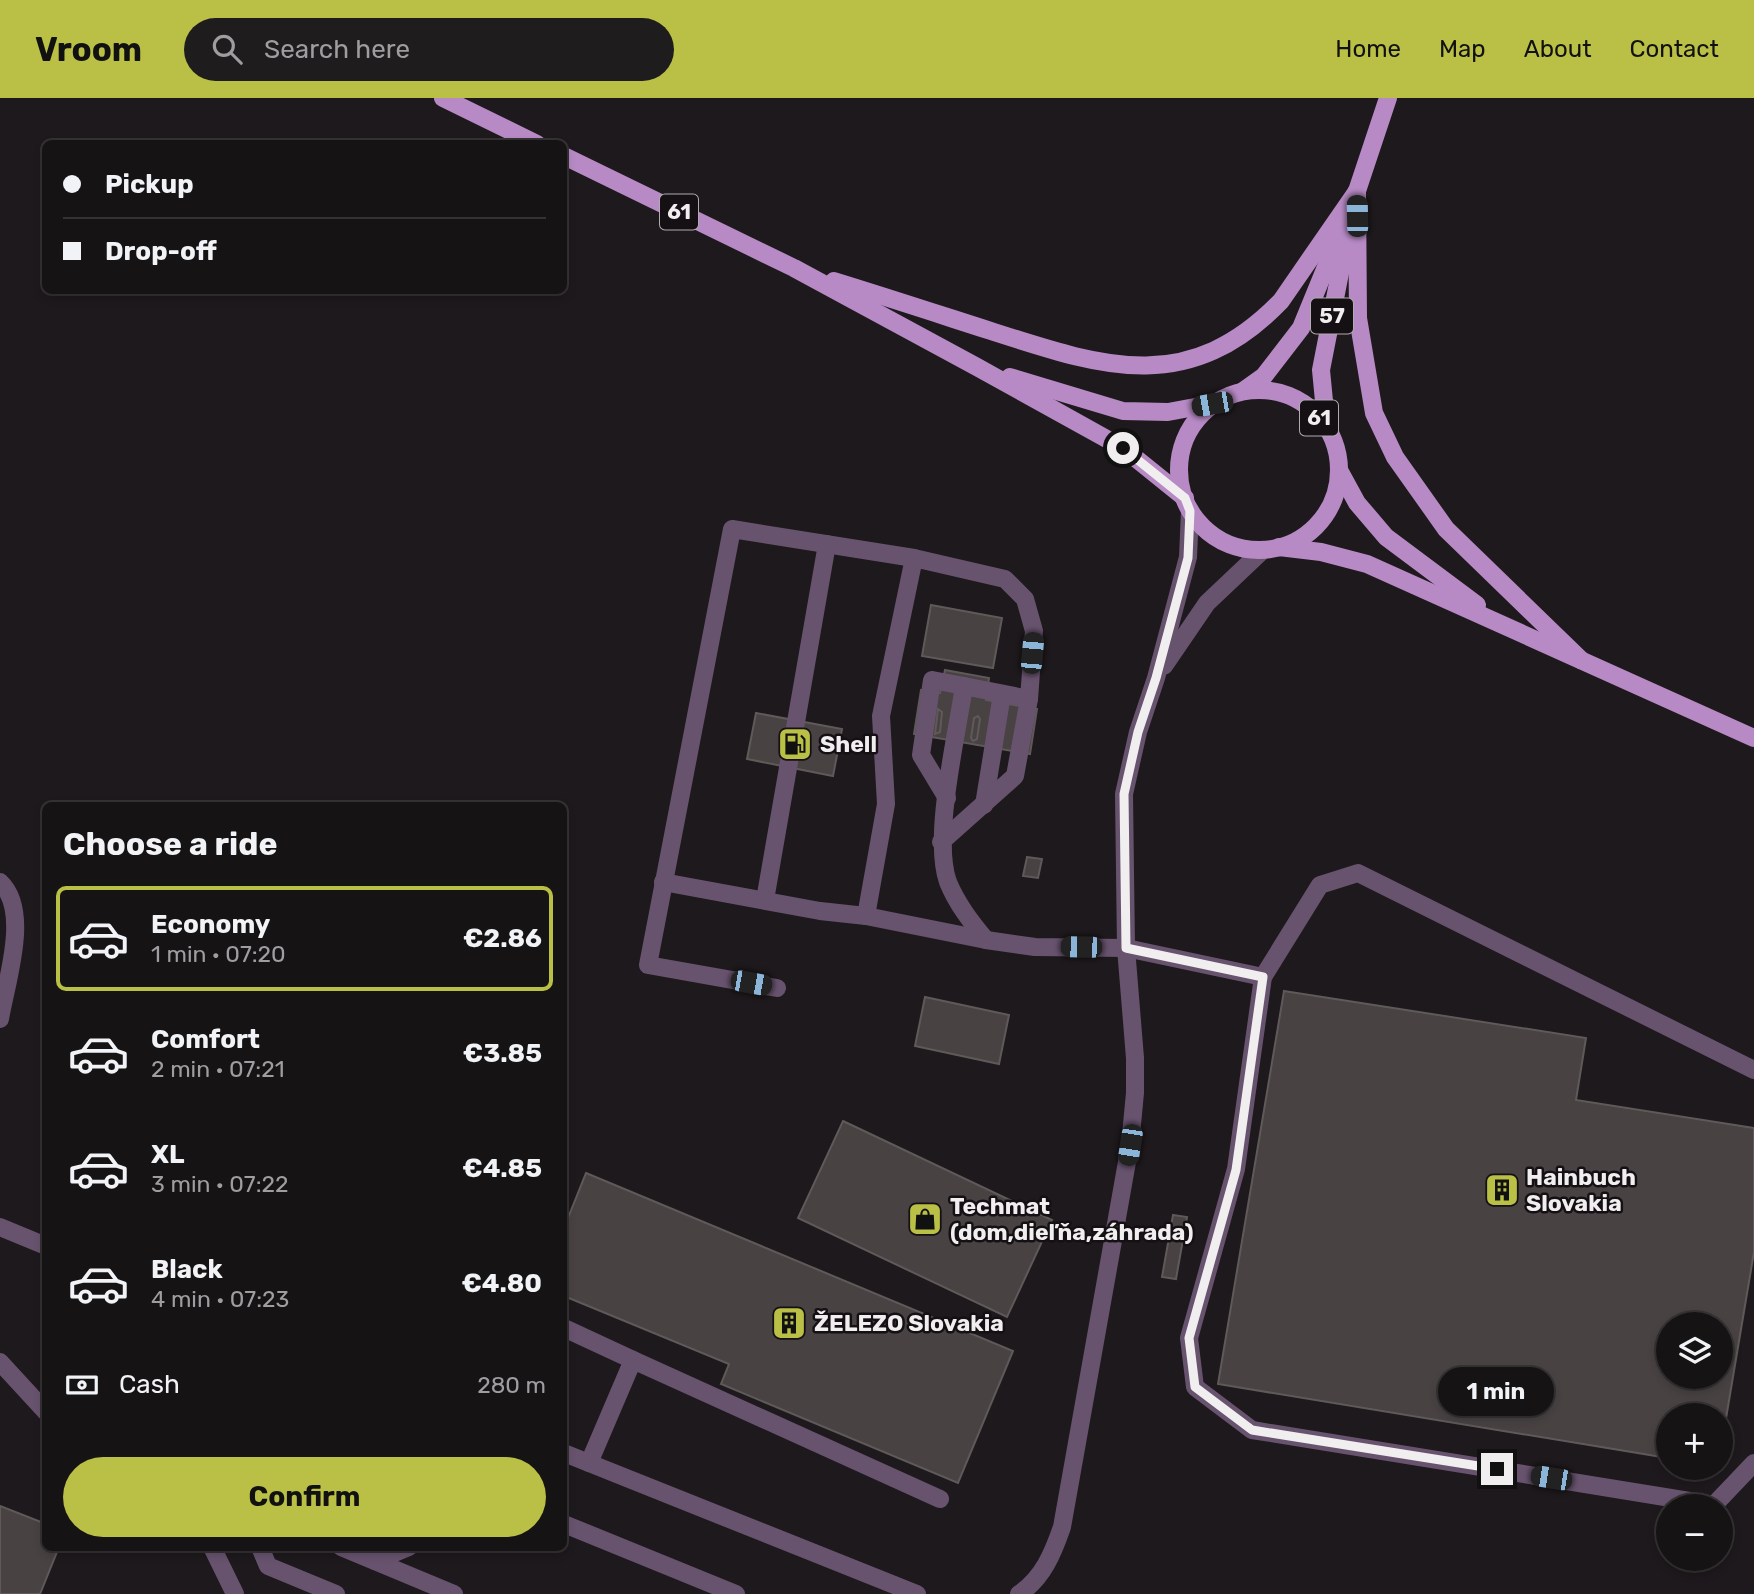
<!DOCTYPE html>
<meta charset="utf-8">
<style>
body{margin:0;font-family:Rubik,sans-serif;background:#1f1c1e;color:#f1f3f6;height:100vh;display:flex;flex-direction:column;font-size:26px;white-space:nowrap}
*{box-sizing:border-box;margin:0}
p{font-size:23px;color:#9e9ea0}
.icon{flex:none;width:38px;height:38px;fill:none;stroke:currentColor;stroke-width:2;stroke-linecap:round;stroke-linejoin:round}
.map{position:relative;flex:1;overflow:hidden}
.panel{position:absolute;left:42px;top:704px;width:525px;height:749px;display:flex;flex-direction:column;background:#161315;border-radius:10px;box-shadow:0 4px 10px #0003,0 0 0 2px #353234}
.panel>*{flex:none}
.hud{position:absolute;left:42px;top:42px;width:525px;height:154px;border-radius:10px;box-shadow:0 4px 10px #0003,0 0 0 2px #353234;display:grid;align-content:center;height:154px;padding:0 21px;background:#161315}
.controls{position:absolute;left:1656px;top:1214px;display:grid;gap:14px}
.controls a{display:grid;place-items:center;width:77px;height:77px;border-radius:50%;background:#161315;box-shadow:0 4px 10px #0003,0 0 0 2px #353234;font-size:35px}
.end{position:absolute;width:32px;height:32px;margin:-16px;border:9px solid #f1eef0;background:#111;box-shadow:0 0 0 4px #111}
.from{border-radius:50%}
.bubble{position:absolute;height:49px;border-radius:24px;background:#161315;box-shadow:0 4px 10px #0003,0 0 0 2px #353234;font-size:23px;font-weight:700;line-height:49px;text-align:center}
.car{position:absolute;width:21px;height:42px;margin:-21px -10px;border-radius:9px;box-shadow:0 0 5px 2px #0007;background:linear-gradient(#222 24%,#8ab4d8 0 40%,#222 0 76%,#8ab4d8 0 86%,#222 0)}
.hud b{display:flex;align-items:center;gap:24px;height:66px;font-size:26px}
.hud b+b{border-top:2px solid #353234}
.hud i{width:18px;height:18px;background:#f1f3f6}
ul{padding:0;list-style:none}
li{display:flex;align-items:center;gap:21px;height:105px;margin:0 14px 10px;padding:0 7px;border:4px solid transparent;border-radius:10px}
li div{flex:1}
li b{display:block;font-size:26px}
li em{font-style:normal;font-weight:700}
li.current{border-color:#bac045}
li>.icon{width:63px;height:63px;stroke-width:1.5}
h2{padding:0 21px;font-size:32px;line-height:84px}
.pay{display:flex;align-items:center;gap:18px;height:77px;padding:0 21px;font-size:26px}
.pay p{margin-inline-start:auto}
.action{display:flex;gap:14px;margin-top:auto;padding:14px 21px}
.action a{flex:1;height:80px;border-radius:42px;background:#bac045;color:#111;font-size:28px;font-weight:700;line-height:80px;text-align:center}
header{display:flex;align-items:center;gap:42px;box-sizing:border-box;height:98px;padding:0 35px;background:#bac045;color:#111}
header strong{font-size:33px}
nav{display:flex;gap:38px;margin-inline-start:auto;font-size:24px}
.search{width:490px;height:63px;background:#1f1c1e;display:flex;align-items:center;gap:18px;box-sizing:border-box;padding:0 24px;border-radius:38px;color:#9e9ea0;font-size:26px}
.map>svg:first-child{display:block}
</style>
<header>
<strong>Vroom</strong>
<div class="search"><svg class="icon" aria-label="search" viewBox="0 0 24 24"><circle cx="10" cy="10" r="6"/><path d="M15 15l6 6"/></svg>Search here</div>
<nav><a>Home</a><a>Map</a><a>About</a><a>Contact</a></nav>
</header>
<div class="map">
<svg width="1754" height="1496" viewBox="0 0 1754 1496">
<rect width="100%" height="100%" fill="#1e191c"/>
<g fill="#484243" stroke="#5f595a" stroke-width="2" fill-rule="evenodd">
<polygon points="931,507 1002,520 993,570 922,558"/>
<polygon points="945,572 989,580 986,602 1037,611 1030,656 914,636 921,592 940,595"/>
<polygon points="938,611 942,614 940,634 935,636"/>
<polygon points="756,615 842,631 833,678 747,661"/>
<polygon points="978,618 980,621 977,641 973,643 971,640 974,620"/>
<polygon points="1027,759 1042,761 1038,780 1023,778"/>
<path d="M1284,893L1586,940L1576,1002L1754,1030V1154L1720,1356V1318H1668V1360L1218,1286ZM1668,1227H1720V1279H1668Z"/>
<polygon points="925,899 1009,917 999,966 915,948"/>
<polygon points="843,1023 1052,1122 1007,1219 798,1120"/>
<polygon points="586,1075 1013,1253 958,1385 721,1286 729,1266 564,1198 564,1130"/>
<polygon points="1173,1117 1187,1119 1176,1181 1162,1179"/>
<polygon points="0,1408 46,1426 46,1449 59,1449 40,1496 0,1496"/>
</g>
<g fill="none" stroke-linecap="round" stroke-linejoin="round">
<g stroke="#68536f" stroke-width="18">
<polyline points="1164,568 1207,505 1263,452"/>
<polyline points="947,700 921,657 932,582 964,588"/>
<polyline points="984,707 1002,596"/>
<path d="M0,784C31,813 6,884 0,921"/>
<polyline points="663,784 820,813 866,818 986,842 1035,849 1126,850 1263,879"/>
<polyline points="765,802 827,446"/>
<polyline points="866,818 886,706 881,618 914,460 1005,481 1025,501 1034,533 1029,601 1015,678 941,744"/>
<path d="M986,842C971,824 957,806 948,784C932,740 957,637 964,588L1029,601"/>
<polyline points="777,890 648,867 732,431 914,460"/>
<polyline points="1754,972 1358,775 1320,787 1263,879 1236,1071 1189,1240 1195,1289 1252,1332 1714,1407 1754,1365"/>
<polyline points="0,1129 46,1148"/>
<polyline points="564,1230 633,1262"/>
<polyline points="0,1264 46,1314"/>
<polyline points="564,1355 917,1496"/>
<polyline points="589,1365 633,1262 940,1401"/>
<polyline points="564,1426 736,1496"/>
<polyline points="212,1449 235,1496"/>
<polyline points="260,1449 268,1468 336,1496"/>
<polyline points="341,1449 454,1496"/>
<polyline points="375,1463 409,1449"/>
<path d="M1019,1496C1043,1480 1053,1455 1062,1429L1130,1047L1135,995V960L1126,850L1124,696L1138,634L1156,580L1188,459L1190,413"/>
</g>
<g stroke="#b78ac5" stroke-width="18">
<polyline points="443,0 537,46"/>
<polyline points="564,58 794,170 977,269 1123,350 1185,400"/>
<polyline points="1357,93 1358,220 1374,315 1395,359 1446,431 1581,562"/>
<path d="M834,183C886,199 938,216 991,233C1103,269 1188,299 1281,203L1357,93"/>
<polyline points="1010,279 1123,313 1168,314 1211,306"/>
<circle cx="1259" cy="372" r="80"/>
<polyline points="1243,293 1264,278 1301,230 1357,93 1388,0"/>
<polyline points="1330,330 1324,303 1321,272 1348,134"/>
<polyline points="1339,372 1357,405 1386,439 1477,507"/>
<polyline points="1279,449 1321,454 1367,466 1754,640"/>
</g>
</g>
<g fill="none" stroke-linecap="round" stroke-linejoin="round">
<polyline stroke="#f1eef0" stroke-width="9" points="1123,350 1185,400 1190,413 1188,460 1156,580 1138,634 1124,696 1126,850 1263,879 1236,1072 1189,1240 1195,1289 1252,1332 1497,1371"/>
</g>
<defs>
<g id="fuel-square" transform="scale(1.75)"><rect x="-9" y="-9" width="18" height="18" rx="4" fill="#bac045" stroke="#151013"/><path d="M-5.5-6h7V0h2V4h1.3V-2.5L3-4.5l.8-.8L6-3V5H2.5V1h-1V6h-7ZM-4.2-4.7v3.2H.2V-4.7Z" fill="#111"/></g>
<g id="building-square" transform="scale(1.75)"><rect x="-9" y="-9" width="18" height="18" rx="4" fill="#bac045" stroke="#151013"/><path d="M-4-6H4V6H1V3H-1V6H-4ZM-2.5-4.3h1.7v1.8h-1.7ZM.8-4.3h1.7v1.8H.8ZM-2.5-1h1.7V.8h-1.7ZM.8-1h1.7V.8H.8Z" fill="#111"/></g>
<g id="shop-square" transform="scale(1.75)"><rect x="-9" y="-9" width="18" height="18" rx="4" fill="#bac045" stroke="#151013"/><path d="M-5-2.5h2.3a2.7 3.5 0 0 1 5.4 0H5L5.5 6h-11ZM-1.5-2.5h3a1.5 2.3 0 0 0-3 0Z" fill="#111"/></g>
</defs>
<g fill-rule="evenodd">
<use href="#fuel-square" x="795" y="646"/>
<use href="#building-square" x="1502" y="1092"/>
<use href="#shop-square" x="925" y="1121"/>
<use href="#building-square" x="789" y="1225"/>
</g>
<g text-anchor="middle" stroke-width="5" stroke-linejoin="round" paint-order="stroke">
<g fill="#151013" stroke="#afabae" stroke-width="2">
<rect x="660" y="96.5" width="38" height="35" rx="5"/>
<rect x="1311" y="200.5" width="42" height="35" rx="5"/>
<rect x="1300" y="302.5" width="38" height="35" rx="5"/>
</g>
<g font-size="21" font-weight="bold" fill="#f1eef0">
<text x="679" y="121">61</text>
<text x="1332" y="225">57</text>
<text x="1319" y="327">61</text>
</g>
<g font-size="23" font-weight="bold" fill="#f1eef0" stroke="#151013" text-anchor="start">
<text x="820" y="654">Shell</text>
<text x="1526" y="1087">Hainbuch<tspan x="1526" dy="26">Slovakia</tspan></text>
<text x="950" y="1116">Techmat<tspan x="950" dy="26">(dom,dieľňa,záhrada)</tspan></text>
<text x="814" y="1233">ŽELEZO Slovakia</text>
</g>
</g>
</svg>
<div class="controls">
<a><svg class="icon" aria-label="layers" viewBox="0 0 24 24"><path d="M12 4l9 5-9 5-9-5zM3 14l9 5 9-5"/></svg></a>
<a>+</a>
<a>−</a>
</div>
<i class="end from" style="left:1123px;top:350px"></i>
<i class="end" style="left:1497px;top:1371px"></i>
<div class="bubble" style="left:1438px;top:1269px;width:116px">1 min</div>
<i class="car" style="left:1357px;top:118px;rotate:359deg"></i>
<i class="car" style="left:1212px;top:306px;rotate:260deg"></i>
<i class="car" style="left:1032px;top:555px;rotate:5deg"></i>
<i class="car" style="left:1081px;top:849px;rotate:271deg"></i>
<i class="car" style="left:751px;top:885px;rotate:100deg"></i>
<i class="car" style="left:1130px;top:1047px;rotate:189deg"></i>
<i class="car" style="left:1551px;top:1380px;rotate:279deg"></i>
<div class="hud">
<b><i class="from"></i>Pickup</b>
<b><i></i>Drop-off</b>
</div>
<section class="panel">
<h2>Choose a ride</h2>
<ul>
<li class="current"><svg class="icon" aria-label="car" viewBox="0 0 24 24"><path d="M5 17H2v-5l4-1 3-4h7l3 4 3 1v5h-3M9 17h6M6 11h13"/><circle cx="7" cy="17" r="2"/><circle cx="17" cy="17" r="2"/></svg><div><b>Economy</b><p>1 min · 07:20</p></div><em>€2.86</em></li>
<li><svg class="icon" aria-label="car" viewBox="0 0 24 24"><path d="M5 17H2v-5l4-1 3-4h7l3 4 3 1v5h-3M9 17h6M6 11h13"/><circle cx="7" cy="17" r="2"/><circle cx="17" cy="17" r="2"/></svg><div><b>Comfort</b><p>2 min · 07:21</p></div><em>€3.85</em></li>
<li><svg class="icon" aria-label="car" viewBox="0 0 24 24"><path d="M5 17H2v-5l4-1 3-4h7l3 4 3 1v5h-3M9 17h6M6 11h13"/><circle cx="7" cy="17" r="2"/><circle cx="17" cy="17" r="2"/></svg><div><b>XL</b><p>3 min · 07:22</p></div><em>€4.85</em></li>
<li><svg class="icon" aria-label="car" viewBox="0 0 24 24"><path d="M5 17H2v-5l4-1 3-4h7l3 4 3 1v5h-3M9 17h6M6 11h13"/><circle cx="7" cy="17" r="2"/><circle cx="17" cy="17" r="2"/></svg><div><b>Black</b><p>4 min · 07:23</p></div><em>€4.80</em></li>
</ul>
<div class="pay"><svg class="icon" aria-label="cash" viewBox="0 0 24 24"><path d="M3 7h18v10H3z"/><circle cx="12" cy="12" r="2"/></svg>Cash<p>280 m</p></div>
<div class="action"><a>Confirm</a></div>
</section>
</div>
